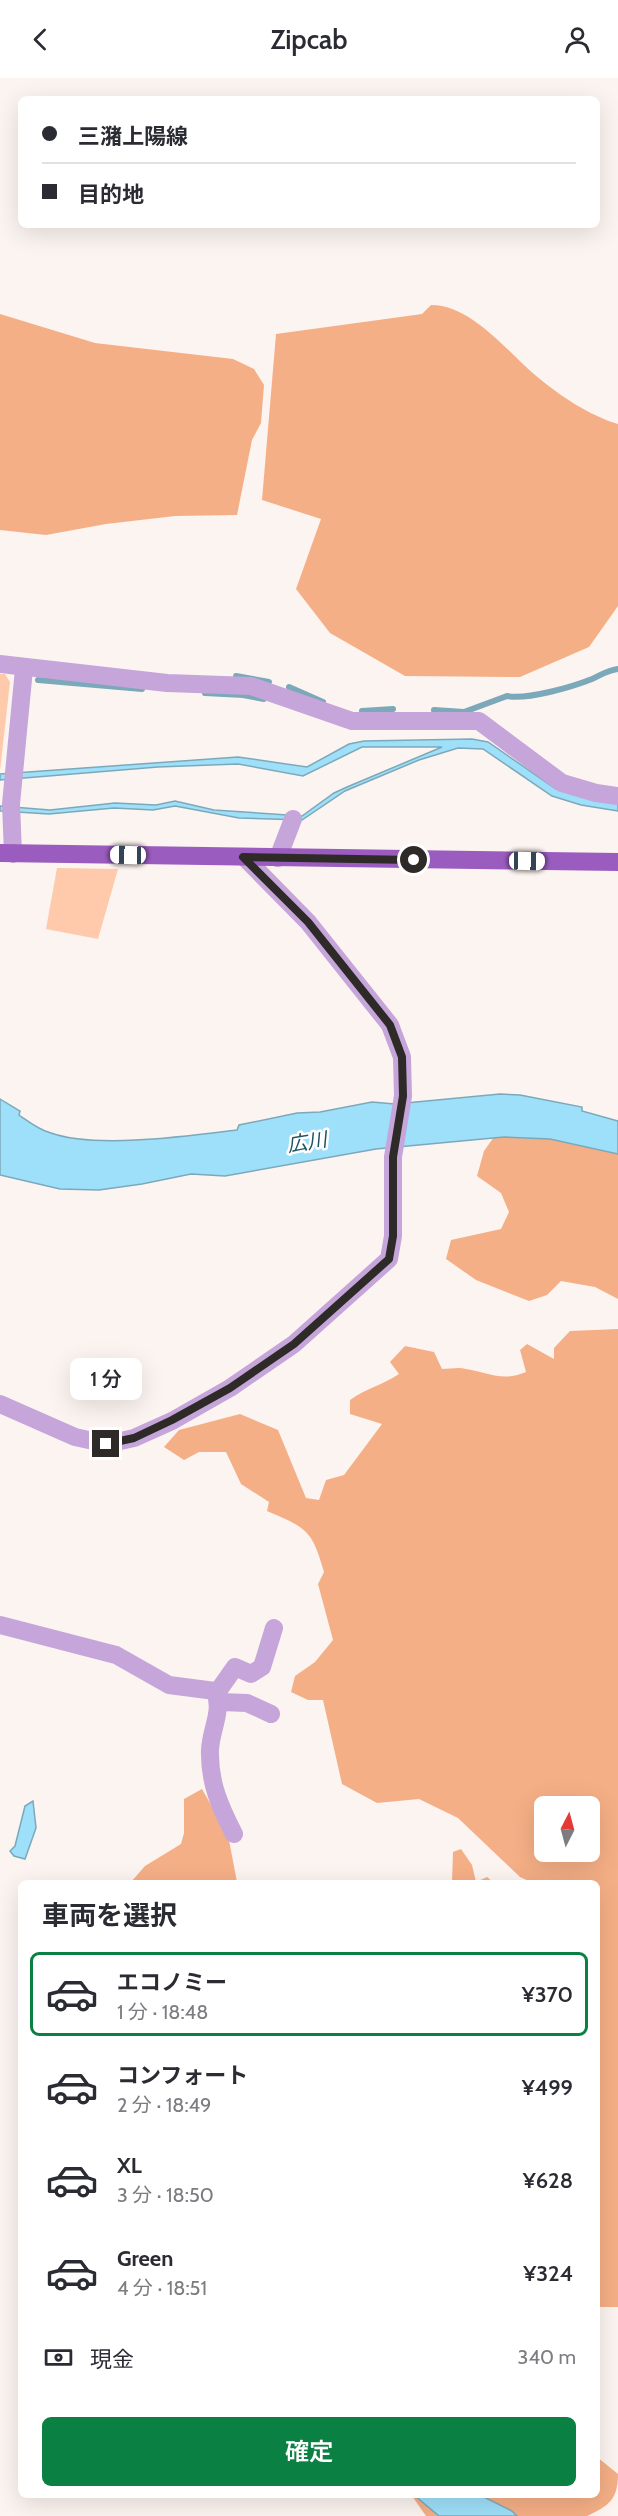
<!DOCTYPE html>
<html lang="ja">
<meta charset="utf-8">
<style>
body{margin:0;font-family:Cabin,"Noto Sans JP",sans-serif;background:#f2f2f3;color:#2b2b33;height:100vh;display:flex;flex-direction:column;font-size:22px;white-space:nowrap}
*{box-sizing:border-box;margin:0}
p{font-size:20px;color:#7c7c81}
.icon{flex:none;width:33px;height:33px;fill:none;stroke:currentColor;stroke-width:2;stroke-linecap:round;stroke-linejoin:round}
.map{position:relative;flex:1;overflow:hidden}
.sheet{position:absolute;left:18px;top:1802px;width:582px;height:618px;display:flex;flex-direction:column;background:#fff;border-radius:9px;box-shadow:0 6px 24px #0002}
.sheet>*{flex:none}
.top-card{position:absolute;left:18px;top:18px;width:582px;height:132px;border-radius:9px;box-shadow:0 6px 24px #0002;display:grid;align-content:center;height:132px;padding:0 24px;background:#fff}
.needle{width:39px;rotate:6deg}
.fabs{position:absolute;left:534px;top:1718px;display:grid;gap:12px}
.fabs a{display:grid;place-items:center;width:66px;height:66px;border-radius:9px;background:#fff;box-shadow:0 6px 24px #0002;font-size:30px}
.end{position:absolute;width:27px;height:27px;margin:-14px;border:8px solid #2d2a28;background:#fff;box-shadow:0 0 0 3px #fff}
.from{border-radius:50%}
.bubble{position:absolute;height:42px;border-radius:9px;background:#fff;box-shadow:0 6px 24px #0002;font-size:20px;font-weight:600;line-height:42px;text-align:center}
.car{position:absolute;width:18px;height:36px;margin:-18px -9px;border-radius:8px;box-shadow:0 0 4px 2px #0007;background:linear-gradient(#fff 24%,#345 0 40%,#fff 0 76%,#345 0 86%,#fff 0)}
.top-card b{display:flex;align-items:center;gap:21px;height:57px;font-size:22px}
.top-card b+b{border-top:2px solid #e1e1e2}
.top-card i{width:15px;height:15px;background:#2b2b33}
ul{padding:0;list-style:none}
li{display:flex;align-items:center;gap:18px;height:84px;margin:0 12px 9px;padding:0 12px;border:3px solid transparent;border-radius:9px}
li div{flex:1}
li b{display:block;font-size:22px}
li em{font-style:normal;font-weight:600}
li.selected{border-color:#0b8043}
li>.icon{width:54px;height:54px;stroke-width:1.5}
h2{padding:0 24px;font-size:27px;line-height:72px}
.pay{display:flex;align-items:center;gap:15px;height:66px;padding:0 24px;font-size:22px}
.pay p{margin-inline-start:auto}
.action{display:flex;gap:12px;margin-top:auto;padding:12px 24px}
.action a{flex:1;height:69px;border-radius:9px;background:#0b8043;color:#fff;font-size:24px;font-weight:600;line-height:69px;text-align:center}
header{display:flex;justify-content:space-between;align-items:center;height:78px;padding:0 24px;background:#fff;font-size:27px;font-weight:600}
.map>svg:first-child{display:block}
</style>
<header><svg class="icon" aria-label="back" viewBox="0 0 24 24"><path d="M15 5l-7 7 7 7"/></svg>Zipcab<svg class="icon" aria-label="person" viewBox="0 0 24 24"><circle cx="12" cy="8" r="4"/><path d="M4 21q1-7 8-7t8 7"/></svg></header>
<div class="map">
<svg width="618" height="2438" viewBox="0 0 618 2438">
<rect width="100%" height="100%" fill="#fcf4f0"/>
<g fill="#ffc9ab">
<polygon points="0,596 5,596 10,604 0,693"/>
<polygon points="57,790 118,791 98,861 46,851"/>
</g>
<g fill="#f5af86" fill-rule="evenodd">
<path d="M431,227C471,227 506,272 535,297C559,317 588,337 618,346V528L589,569L520,599L405,598L330,555L296,511L321,441L262,422L276,256L422,236Z"/>
<polygon points="0,236 95,265 233,281 254,291 264,307 261,345 252,362 237,437 175,438 106,446 46,457 0,452"/>
<polygon points="501,1049 618,1072 618,1221 595,1209 561,1203 547,1217 529,1223 476,1202 446,1181 451,1162 501,1151 509,1134 501,1115 477,1098 484,1073"/>
<path d="M618,1251V2229H597V1804H531L520,1799L458,1740L419,1721L377,1725L342,1706L323,1622H308L291,1614L295,1598L315,1584L333,1562L318,1506L324,1494C312,1452 307,1450 267,1433L269,1424L241,1406L226,1374H199L184,1382L164,1369L179,1352L240,1336L278,1352L306,1420L319,1422L326,1402L344,1397L382,1346L350,1336V1322C366,1310 383,1307 399,1296L390,1284L405,1268L434,1274L442,1291C450,1291 459,1289 466,1291C490,1295 502,1304 526,1294L520,1272L527,1266L554,1281V1270L570,1253ZM544,1728H590V1773H544Z"/>
<polygon points="202,1711 228,1757 237,1804 131,1804 145,1788 181,1766 184,1755 184,1721"/>
<polygon points="461,1771 472,1787 476,1804 487,1799 493,1804 452,1804 453,1774"/>
<path d="M597,2379L618,2396C618,2421 609,2428 587,2438H426L412,2418L597,2416Z"/>
</g>
<g fill="#9edff9" stroke="#7ca9ba" stroke-width="1.5">
<polygon points="472,661 488,664 556,711 618,726 618,733 581,727 552,718 483,671 458,670 419,682 345,713 302,742 239,740 175,728 153,732 114,730 49,736 0,733 0,728 50,732 115,725 156,727 175,723 214,732 302,738 334,715 347,709 442,669 362,669 303,698 238,686 158,689 0,702 0,696 238,679 307,689 349,666 364,663"/>
<path d="M500,1016L520,1017L582,1029V1033L618,1043V1076L550,1061L504,1059L376,1071L225,1098L191,1096L142,1106L99,1112L60,1111L0,1097V1021L20,1033L19,1037C29,1044 39,1052 51,1055C96,1071 188,1058 237,1052L239,1047L297,1035L320,1034L372,1024L395,1026Z"/>
<polygon points="33,1723 36,1750 25,1781 14,1778 10,1773 15,1768 25,1728"/>
<polygon points="414,2417 480,2417 512,2433 517,2438 439,2438"/>
</g>
<g fill="none" stroke-linecap="round" stroke-linejoin="round">
<g stroke="#7ca9ba" stroke-width="6">
<polyline points="236,598 269,604"/>
<polyline points="38,602 142,611"/>
<polyline points="289,609 323,624"/>
<polyline points="205,615 243,617 264,621"/>
<path d="M434,632L464,634L507,618C527,622 572,609 592,601C601,597 608,592 618,591"/>
<polyline points="362,633 393,631"/>
</g>
<g stroke="#c5a5da" stroke-width="18">
<polyline points="0,586 167,605 251,608 352,643 479,643 562,705 596,715 618,718"/>
<polyline points="13,776 11,726 24,591"/>
<polyline points="278,780 293,741"/>
<polyline points="0,1326 75,1359 107,1366 134,1360 172,1343 230,1310 294,1266 389,1181 393,1158 393,1079 403,1018 402,979 390,947 308,844 244,779"/>
<path d="M0,1547L116,1577L169,1607L215,1613C223,1634 211,1650 210,1672C209,1704 220,1729 234,1756"/>
<polyline points="216,1616 235,1589 251,1596 262,1589 274,1550"/>
<polyline points="220,1624 247,1625 271,1636"/>
</g>
<polyline stroke="#9a5cbe" stroke-width="18" points="0,775 618,784"/>
</g>
<g fill="none" stroke-linecap="round" stroke-linejoin="round">
<polyline stroke="#2d2a28" stroke-width="8" points="106,1366 134,1360 172,1342 230,1310 294,1266 389,1181 393,1158 393,1079 403,1018 402,979 390,947 308,844 243,779 414,782"/>
</g>
<g text-anchor="middle" stroke-width="5" stroke-linejoin="round" paint-order="stroke">
<g font-size="20" font-style="italic" fill="#205365" stroke="#fff">
<text transform="translate(307 1064) rotate(-9)" y="7">広川</text>
</g>
</g>
</svg>
<div class="fabs">
<a><svg class="needle" viewBox="-14 -14 28 28"><path d="M0-13l5 13h-10z" fill="#e53935"/><path d="M0 13l5-13h-10z" fill="#7c7c81"/></svg></a>
</div>
<i class="end from" style="left:414px;top:782px"></i>
<i class="end" style="left:106px;top:1366px"></i>
<div class="bubble" style="left:70px;top:1280px;width:72px">1 分</div>
<i class="car" style="left:128px;top:777px;rotate:271deg"></i>
<i class="car" style="left:527px;top:783px;rotate:91deg"></i>
<div class="top-card">
<b><i class="from"></i>三潴上陽線</b>
<b><i></i>目的地</b>
</div>
<section class="sheet">
<h2>車両を選択</h2>
<ul>
<li class="selected"><svg class="icon" aria-label="car" viewBox="0 0 24 24"><path d="M5 17H2v-5l4-1 3-4h7l3 4 3 1v5h-3M9 17h6M6 11h13"/><circle cx="7" cy="17" r="2"/><circle cx="17" cy="17" r="2"/></svg><div><b>エコノミー</b><p>1 分 · 18:48</p></div><em>¥370</em></li>
<li><svg class="icon" aria-label="car" viewBox="0 0 24 24"><path d="M5 17H2v-5l4-1 3-4h7l3 4 3 1v5h-3M9 17h6M6 11h13"/><circle cx="7" cy="17" r="2"/><circle cx="17" cy="17" r="2"/></svg><div><b>コンフォート</b><p>2 分 · 18:49</p></div><em>¥499</em></li>
<li><svg class="icon" aria-label="car" viewBox="0 0 24 24"><path d="M5 17H2v-5l4-1 3-4h7l3 4 3 1v5h-3M9 17h6M6 11h13"/><circle cx="7" cy="17" r="2"/><circle cx="17" cy="17" r="2"/></svg><div><b>XL</b><p>3 分 · 18:50</p></div><em>¥628</em></li>
<li><svg class="icon" aria-label="car" viewBox="0 0 24 24"><path d="M5 17H2v-5l4-1 3-4h7l3 4 3 1v5h-3M9 17h6M6 11h13"/><circle cx="7" cy="17" r="2"/><circle cx="17" cy="17" r="2"/></svg><div><b>Green</b><p>4 分 · 18:51</p></div><em>¥324</em></li>
</ul>
<div class="pay"><svg class="icon" aria-label="cash" viewBox="0 0 24 24"><path d="M3 7h18v10H3z"/><circle cx="12" cy="12" r="2"/></svg>現金<p>340 m</p></div>
<div class="action"><a>確定</a></div>
</section>
</div>
